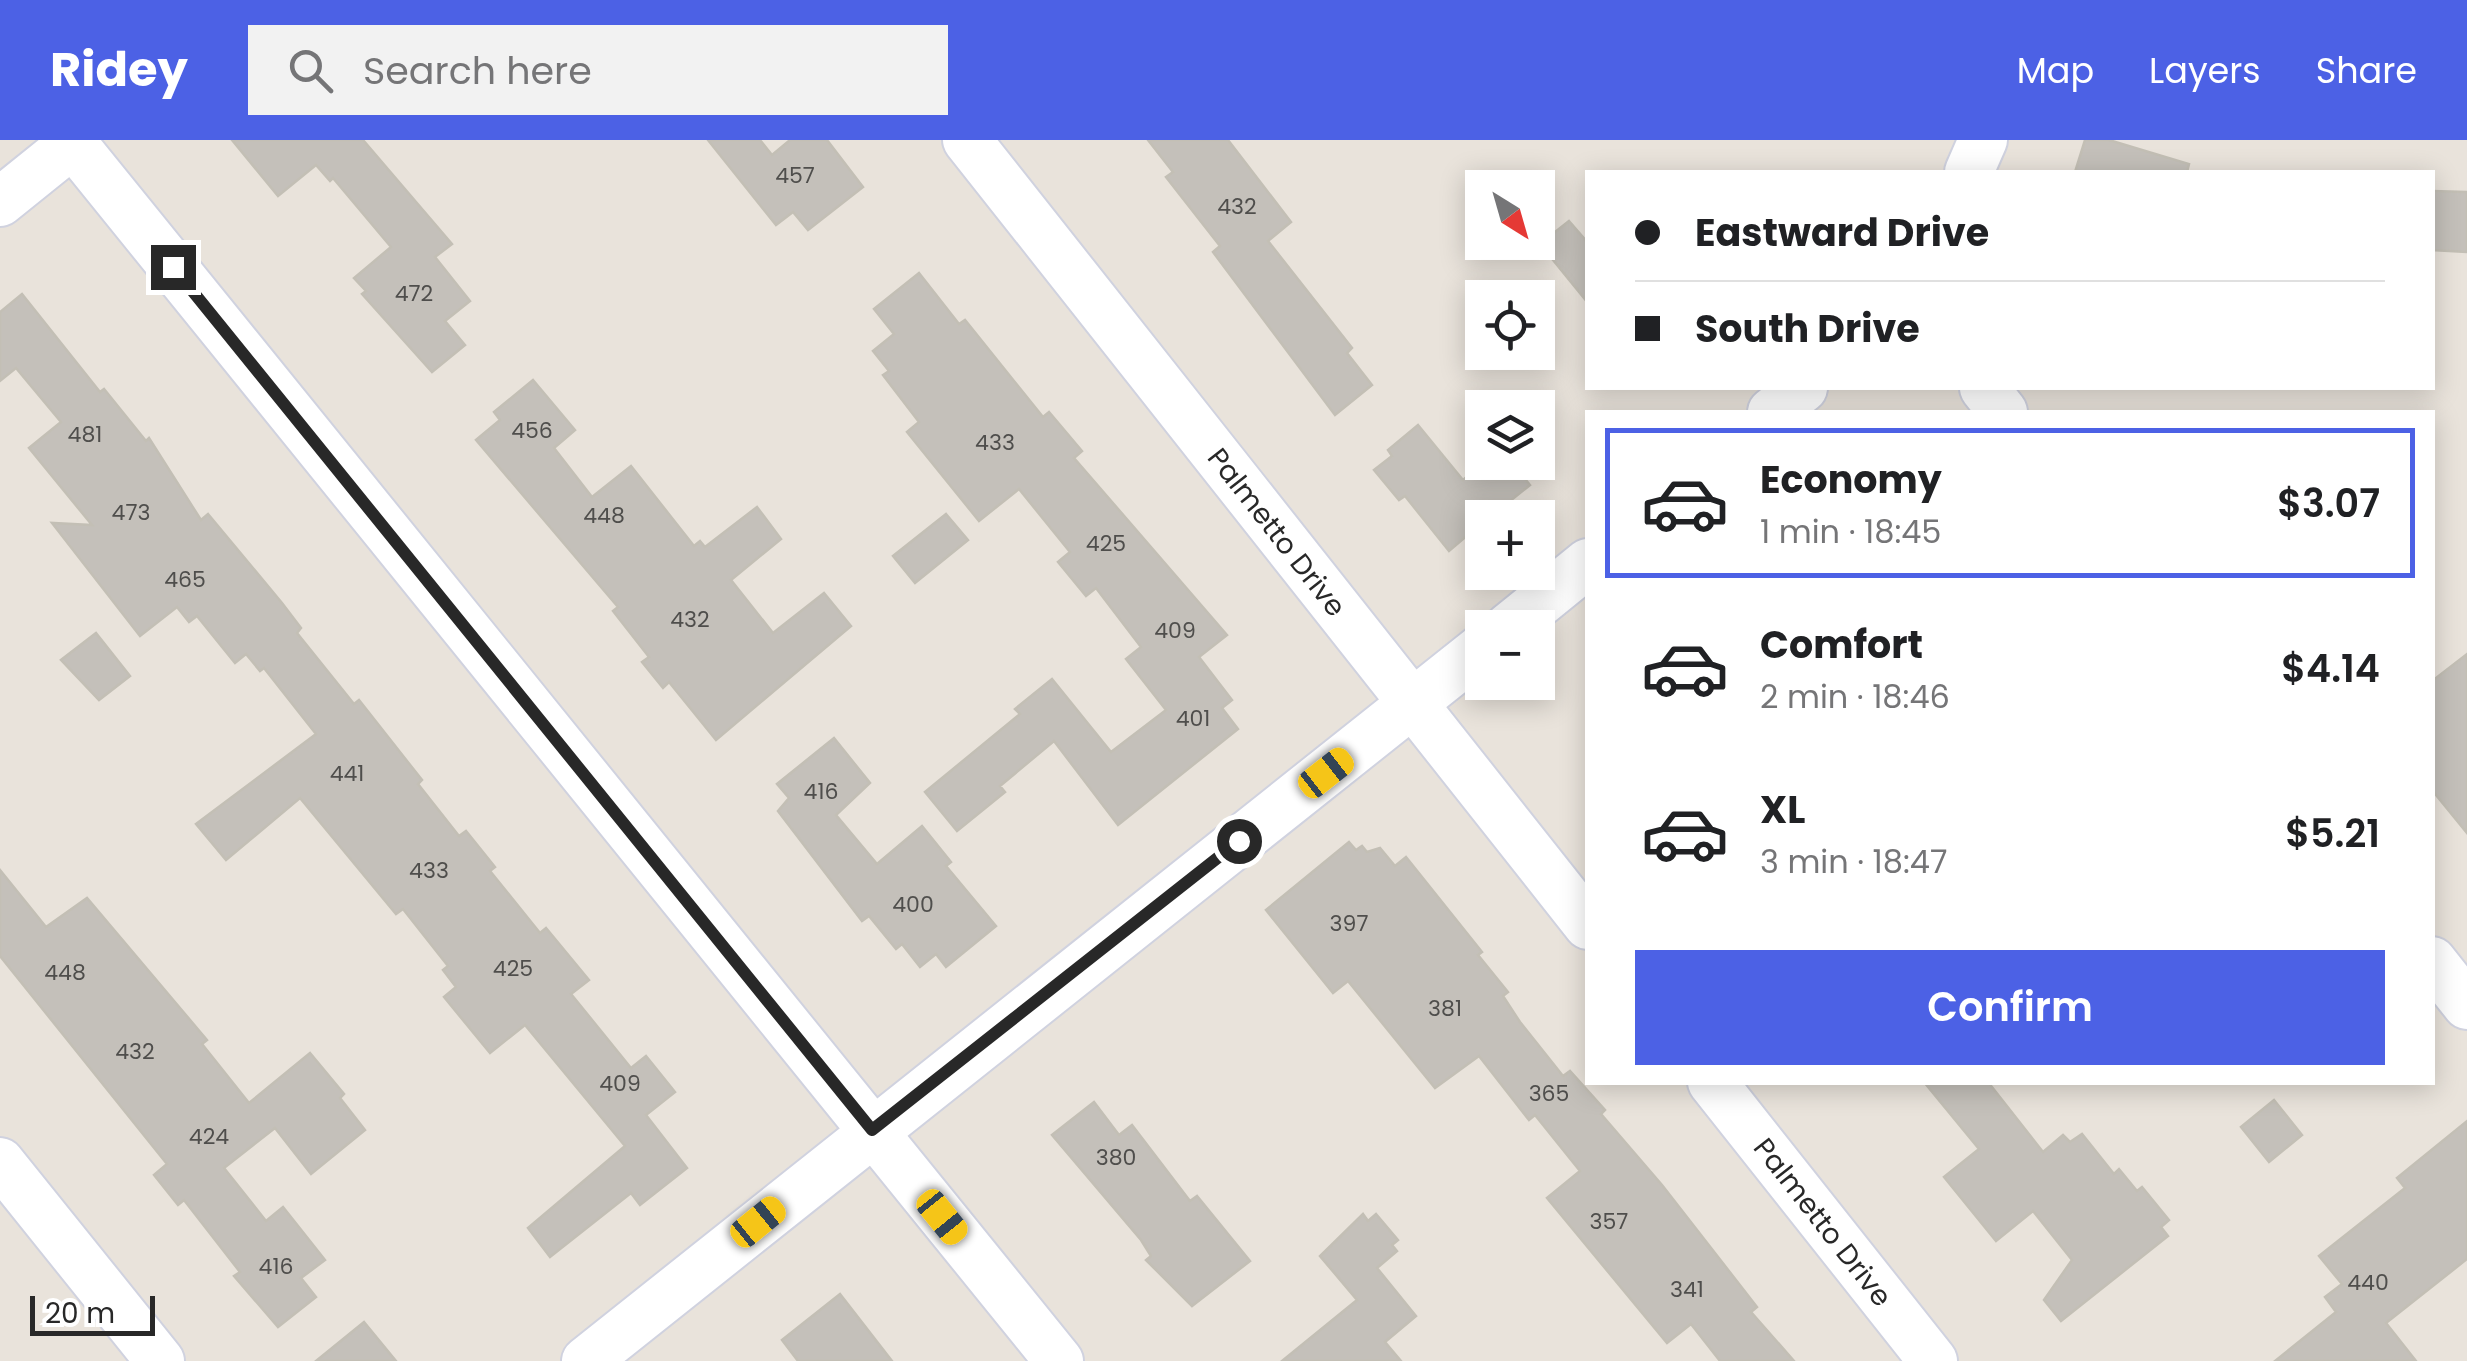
<!DOCTYPE html>
<meta charset="utf-8">
<style>
body{margin:0;font-family:Poppins,sans-serif;background:#f2f2f2;color:#202124;height:100vh;display:flex;flex-direction:column;font-size:38px;white-space:nowrap}
*{box-sizing:border-box;margin:0}
p{font-size:32px;color:#757577}
.icon{flex:none;width:55px;height:55px;fill:none;stroke:currentColor;stroke-width:2;stroke-linecap:round;stroke-linejoin:round}
.map{position:relative;flex:1;overflow:hidden}
.drawer{position:absolute;left:1585px;top:270px;width:850px;height:675px;display:flex;flex-direction:column;background:#fff;border-radius:0px;box-shadow:0 5px 25px #0003}
.drawer>*{flex:none}
.top-card{position:absolute;left:1585px;top:30px;width:850px;height:220px;border-radius:0px;box-shadow:0 5px 25px #0003;display:grid;align-content:center;height:220px;padding:0 50px;background:#fff}
.needle{width:65px;rotate:143deg}
.tools{position:absolute;left:1465px;top:30px;display:grid;gap:20px}
.tools a{display:grid;place-items:center;width:90px;height:90px;border-radius:0px;background:#fff;box-shadow:0 5px 25px #0003;font-size:50px}
.scale{position:absolute;left:30px;bottom:25px;width:125px;box-sizing:border-box;padding-left:10px;border:5px solid #282828;border-top:0;font-size:28px;line-height:35px;white-space:nowrap;color:#282828;-webkit-text-stroke:8px #fff;paint-order:stroke}
.end{position:absolute;width:45px;height:45px;margin:-22px;border:12px solid #282828;background:#fff;box-shadow:0 0 0 5px #fff}
.from{border-radius:50%}
.car{position:absolute;width:30px;height:60px;margin:-30px -15px;border-radius:12px;box-shadow:0 0 8px 2px #0007;background:linear-gradient(#f5c518 24%,#345 0 40%,#f5c518 0 76%,#345 0 86%,#f5c518 0)}
.top-card b{display:flex;align-items:center;gap:35px;height:95px;font-size:38px}
.top-card b+b{border-top:2px solid #e0e0e0}
.top-card i{width:25px;height:25px;background:#202124}
ul{padding:18px 0 0;list-style:none}
li{display:flex;align-items:center;gap:30px;height:150px;margin:0 20px 15px;padding:0 30px;border:5px solid transparent;border-radius:0px}
li div{flex:1}
li b{display:block;font-size:38px}
li em{font-style:normal;font-weight:600}
li.active{border-color:#4c61e5}
li>.icon{width:90px;height:90px;stroke-width:1.5}
.action{display:flex;gap:20px;margin-top:auto;padding:20px 50px}
.action a{flex:1;height:115px;border-radius:0px;background:#4c61e5;color:#fff;font-size:40px;font-weight:600;line-height:115px;text-align:center}
header{display:flex;align-items:center;gap:60px;box-sizing:border-box;height:140px;padding:0 50px;background:#4c61e5;color:#fff}
header strong{font-size:48px}
nav{display:flex;gap:55px;margin-inline-start:auto;font-size:35px}
.search{width:700px;height:90px;background:#f2f2f2;display:flex;align-items:center;gap:25px;box-sizing:border-box;padding:0 35px;border-radius:0px;color:#757577;font-size:38px}
.map>svg:first-child{display:block}
</style>
<header>
<strong>Ridey</strong>
<div class="search"><svg class="icon" aria-label="search" viewBox="0 0 24 24"><circle cx="10" cy="10" r="6"/><path d="M15 15l6 6"/></svg>Search here</div>
<nav><a>Map</a><a>Layers</a><a>Share</a></nav>
</header>
<div class="map">
<svg width="2467" height="1221" viewBox="0 0 2467 1221">
<rect width="100%" height="100%" fill="#e9e3db"/>
<g fill="#c4c0ba" stroke="#c3bfb5" stroke-width="2.5">
<polygon points="232,0 363,0 452,104 435,117 470,161 445,181 465,205 432,232 362,154 366,151 354,138 391,107 333,38 330,41 316,25 278,56"/>
<polygon points="708,0 760,0 772,15 790,0 827,0 863,47 808,90 793,72 776,85"/>
<polygon points="1148,0 1228,0 1291,82 1268,101 1352,208 1347,213 1372,245 1335,275 1213,112 1220,106 1166,37 1173,32"/>
<polygon points="2085,0 2109,0 2189,24 2187,32 2075,32"/>
<polygon points="2432,51 2467,52 2467,112 2432,110"/>
<polygon points="1569,81 1588,103 1588,163 1540,104"/>
<polygon points="919,133 959,184 965,180 1043,277 1049,272 1082,311 1074,318 1227,495 1199,517 1232,560 1222,568 1238,589 1118,685 1054,601 1000,646 1005,652 957,691 925,652 1020,574 1015,569 1052,539 1111,612 1166,570 1126,519 1141,507 1096,448 1086,456 1058,422 1070,412 1019,349 979,381 907,292 919,282 883,235 889,231 873,211 894,194 874,169"/>
<polygon points="22,154 100,252 104,249 146,301 149,298 201,380 208,374 282,463 301,488 297,493 354,564 359,560 422,640 418,644 459,696 466,691 495,727 490,731 540,793 546,788 589,840 571,854 631,928 646,916 675,952 646,975 687,1028 640,1065 631,1053 550,1117 528,1088 625,1006 525,885 490,913 444,857 456,847 443,830 448,826 403,769 396,774 300,658 226,720 196,684 316,594 264,528 260,531 246,514 235,523 197,476 189,482 177,467 140,496 52,383 92,385 29,308 61,282 16,228 0,241 0,172"/>
<polygon points="533,240 575,290 554,308 592,357 631,326 694,406 700,401 705,407 757,367 781,399 731,440 773,493 824,453 851,486 716,600 669,542 663,548 642,522 649,517 613,471 618,467 476,300 500,280 494,272"/>
<polygon points="1418,285 1463,340 1484,322 1511,322 1530,345 1489,378 1482,378 1482,383 1449,411 1405,356 1399,360 1374,330 1392,316 1388,310"/>
<polygon points="946,374 968,400 915,443 893,416"/>
<polygon points="96,493 130,536 99,560 61,520"/>
<polygon points="2467,514 2467,693 2432,650 2432,541"/>
<polygon points="834,598 870,643 836,675 877,724 922,686 951,722 946,726 996,786 946,827 936,814 920,827 902,804 896,809 869,776 862,781 778,671 789,658 777,644"/>
<polygon points="1349,702 1356,710 1362,706 1367,712 1380,708 1395,726 1406,717 1482,812 1478,815 1508,852 1503,856 1520,882 1563,936 1570,931 1605,970 1601,974 1662,1045 1757,1167 1751,1172 1794,1221 1720,1221 1691,1184 1667,1203 1547,1058 1580,1031 1535,975 1529,980 1479,916 1435,948 1348,841 1333,853 1266,770"/>
<polygon points="0,730 46,787 87,758 207,900 202,904 249,963 310,913 344,954 340,958 365,990 311,1034 275,988 224,1028 266,1081 283,1067 325,1120 301,1138 316,1157 278,1187 234,1136 240,1132 184,1060 178,1065 154,1035 167,1024 0,816"/>
<polygon points="1924,942 1988,942 2043,1012 2063,995 2070,1002 2082,994 2114,1034 2119,1029 2137,1051 2142,1047 2169,1080 2161,1087 2168,1096 2061,1181 2044,1160 2072,1120 2033,1071 1996,1101 1944,1037 1979,1009"/>
<polygon points="2274,960 2302,995 2269,1022 2241,987"/>
<polygon points="1094,962 1119,995 1132,985 1190,1061 1197,1056 1250,1121 1192,1166 1146,1120 1151,1116 1141,1100 1052,995"/>
<polygon points="2467,981 2467,1119 2386,1183 2416,1221 2275,1221 2336,1172 2325,1157 2342,1144 2319,1116 2405,1048 2397,1038"/>
<polygon points="1363,1074 1368,1081 1376,1074 1398,1100 1392,1105 1397,1111 1377,1128 1416,1176 1385,1202 1401,1221 1282,1221 1357,1160 1320,1116"/>
<polygon points="840,1154 892,1221 798,1221 782,1200"/>
<polygon points="364,1182 396,1221 316,1221"/>
</g>
<g fill="none" stroke-linecap="round" stroke-linejoin="round">
<g stroke="#d0d2df" stroke-width="52">
<g id="street">
<polyline points="70,0 1059,1221"/>
<polyline points="967,0 1588,785"/>
<polyline points="1969,32 1983,0"/>
<polyline points="0,62 77,0"/>
<polyline points="1984,248 2003,272"/>
<polyline points="1772,272 1803,248"/>
<polyline points="1508,488 1588,423"/>
<polyline points="2432,821 2467,865"/>
<polyline points="1712,942 1933,1221"/>
<polyline points="0,1022 160,1221"/>
<polyline points="586,1221 1482,508"/>
</g>
</g>
<use href="#street" stroke="#fff" stroke-width="48"/>
</g>
<g fill="none" stroke-linecap="round" stroke-linejoin="round">
<polyline stroke="#282828" stroke-width="12" points="173,127 872,990 1239,701"/>
</g>
<g text-anchor="middle" stroke-width="8" stroke-linejoin="round" paint-order="stroke">
<g font-size="22" fill="#4f4e4c">
<text x="795" y="43">457</text>
<text x="1237" y="74">432</text>
<text x="414" y="161">472</text>
<text x="532" y="298">456</text>
<text x="85" y="302">481</text>
<text x="995" y="310">433</text>
<text x="131" y="380">473</text>
<text x="604" y="383">448</text>
<text x="1106" y="411">425</text>
<text x="185" y="447">465</text>
<text x="690" y="487">432</text>
<text x="1175" y="498">409</text>
<text x="1193" y="586">401</text>
<text x="347" y="641">441</text>
<text x="821" y="659">416</text>
<text x="429" y="738">433</text>
<text x="913" y="772">400</text>
<text x="1349" y="791">397</text>
<text x="513" y="836">425</text>
<text x="65" y="840">448</text>
<text x="1445" y="876">381</text>
<text x="135" y="919">432</text>
<text x="620" y="951">409</text>
<text x="1549" y="961">365</text>
<text x="209" y="1004">424</text>
<text x="1116" y="1025">380</text>
<text x="1609" y="1089">357</text>
<text x="276" y="1134">416</text>
<text x="2368" y="1150">440</text>
<text x="1687" y="1157">341</text>
</g>
<g font-size="28" fill="#282828" stroke="#fff">
<text transform="translate(1277 392) rotate(52)" y="10">Palmetto Drive</text>
<text transform="translate(1823 1082) rotate(52)" y="10">Palmetto Drive</text>
</g>
</g>
</svg>
<div class="tools">
<a><svg class="needle" viewBox="-14 -14 28 28"><path d="M0-13l5 13h-10z" fill="#e53935"/><path d="M0 13l5-13h-10z" fill="#757577"/></svg></a>
<a><svg class="icon" aria-label="locate" viewBox="0 0 24 24"><circle cx="12" cy="12" r="6"/><path d="M12 2v4M12 18v4M2 12h4M18 12h4"/></svg></a>
<a><svg class="icon" aria-label="layers" viewBox="0 0 24 24"><path d="M12 4l9 5-9 5-9-5zM3 14l9 5 9-5"/></svg></a>
<a>+</a>
<a>−</a>
</div>
<div class="scale">20 m</div>
<i class="end from" style="left:1239px;top:701px"></i>
<i class="end" style="left:173px;top:127px"></i>
<i class="car" style="left:1326px;top:633px;rotate:52deg"></i>
<i class="car" style="left:942px;top:1077px;rotate:141deg"></i>
<i class="car" style="left:758px;top:1082px;rotate:51deg"></i>
<div class="top-card">
<b><i class="from"></i>Eastward Drive</b>
<b><i></i>South Drive</b>
</div>
<section class="drawer">
<ul>
<li class="active"><svg class="icon" aria-label="car" viewBox="0 0 24 24"><path d="M5 17H2v-5l4-1 3-4h7l3 4 3 1v5h-3M9 17h6M6 11h13"/><circle cx="7" cy="17" r="2"/><circle cx="17" cy="17" r="2"/></svg><div><b>Economy</b><p>1 min · 18:45</p></div><em>$3.07</em></li>
<li><svg class="icon" aria-label="car" viewBox="0 0 24 24"><path d="M5 17H2v-5l4-1 3-4h7l3 4 3 1v5h-3M9 17h6M6 11h13"/><circle cx="7" cy="17" r="2"/><circle cx="17" cy="17" r="2"/></svg><div><b>Comfort</b><p>2 min · 18:46</p></div><em>$4.14</em></li>
<li><svg class="icon" aria-label="car" viewBox="0 0 24 24"><path d="M5 17H2v-5l4-1 3-4h7l3 4 3 1v5h-3M9 17h6M6 11h13"/><circle cx="7" cy="17" r="2"/><circle cx="17" cy="17" r="2"/></svg><div><b>XL</b><p>3 min · 18:47</p></div><em>$5.21</em></li>
</ul>
<div class="action"><a>Confirm</a></div>
</section>
</div>
